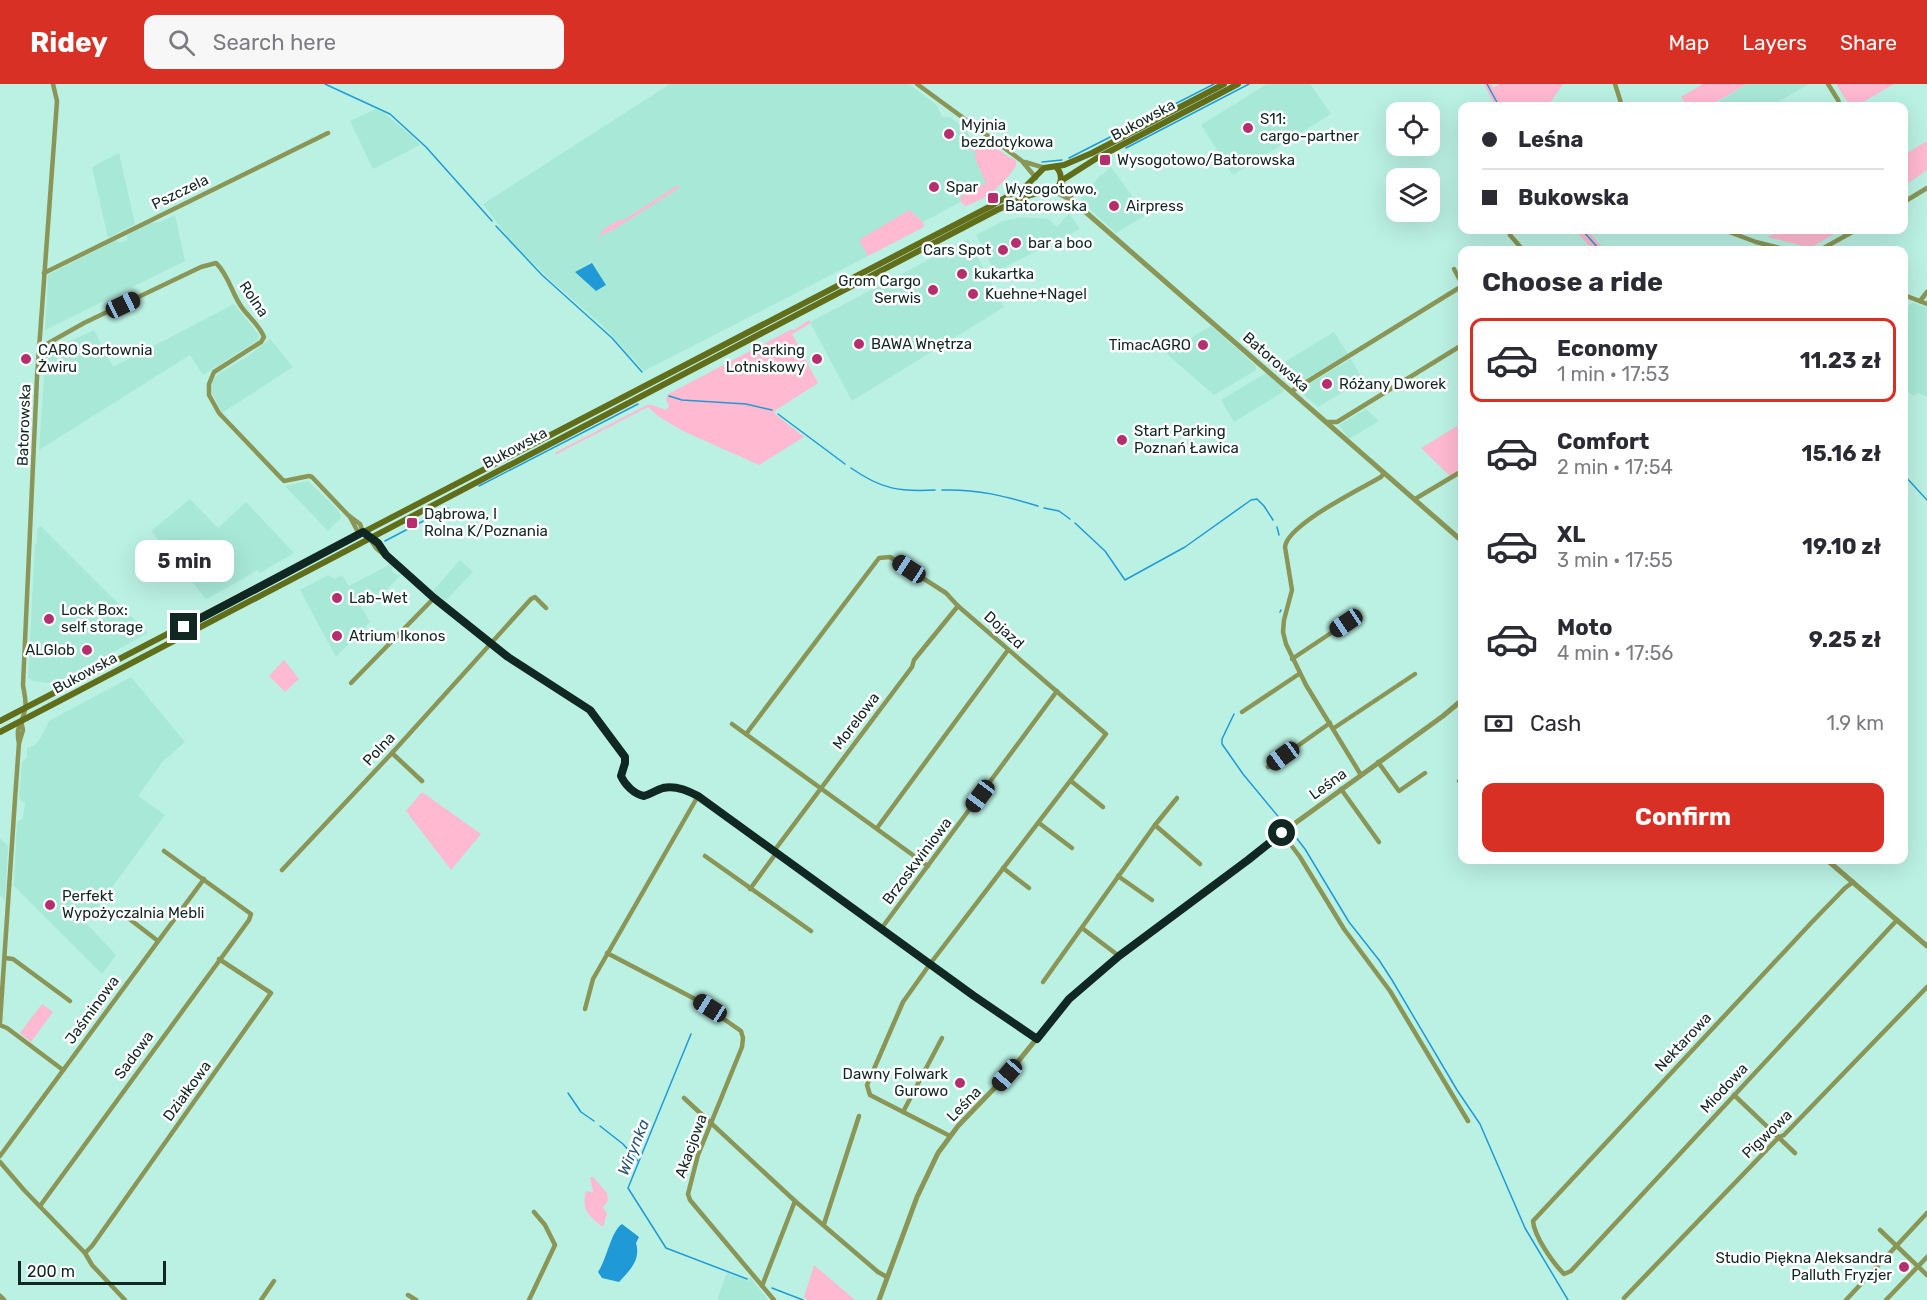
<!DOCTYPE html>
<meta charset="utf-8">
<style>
body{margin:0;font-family:Rubik,sans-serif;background:#f7f7f7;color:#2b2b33;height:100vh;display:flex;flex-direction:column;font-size:22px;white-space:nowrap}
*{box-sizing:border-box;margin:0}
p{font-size:20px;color:#7c7c81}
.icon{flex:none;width:33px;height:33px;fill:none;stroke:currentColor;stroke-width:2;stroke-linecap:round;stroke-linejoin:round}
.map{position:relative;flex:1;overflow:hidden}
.drawer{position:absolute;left:1458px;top:162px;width:450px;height:618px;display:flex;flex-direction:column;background:#fff;border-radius:12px;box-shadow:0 6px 24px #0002}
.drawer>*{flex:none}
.banner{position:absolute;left:1458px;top:18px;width:450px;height:132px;border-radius:12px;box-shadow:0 6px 24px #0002;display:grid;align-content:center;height:132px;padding:0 24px;background:#fff}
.fabs{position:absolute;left:1386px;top:18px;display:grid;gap:12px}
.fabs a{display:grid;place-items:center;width:54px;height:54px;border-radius:12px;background:#fff;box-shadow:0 6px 24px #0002;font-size:30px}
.scale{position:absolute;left:18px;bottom:15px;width:148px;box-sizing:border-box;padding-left:6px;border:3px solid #112722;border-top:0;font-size:16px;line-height:21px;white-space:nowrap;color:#112722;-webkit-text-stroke:4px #fff;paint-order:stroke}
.end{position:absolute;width:27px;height:27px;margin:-14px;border:8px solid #112722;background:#fff;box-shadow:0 0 0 3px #fff}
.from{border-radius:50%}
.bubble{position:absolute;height:42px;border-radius:12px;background:#fff;box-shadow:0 6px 24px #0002;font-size:20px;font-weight:700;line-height:42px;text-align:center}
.car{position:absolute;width:18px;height:36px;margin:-18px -9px;border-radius:8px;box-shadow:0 0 4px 2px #0007;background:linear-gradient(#222 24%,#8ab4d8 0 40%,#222 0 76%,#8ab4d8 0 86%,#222 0)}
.banner b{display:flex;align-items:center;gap:21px;height:57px;font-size:22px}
.banner b+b{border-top:2px solid #e1e1e2}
.banner i{width:15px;height:15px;background:#2b2b33}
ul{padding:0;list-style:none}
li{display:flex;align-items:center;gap:18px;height:84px;margin:0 12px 9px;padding:0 12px;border:3px solid transparent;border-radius:12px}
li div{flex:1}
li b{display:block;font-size:22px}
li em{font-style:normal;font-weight:700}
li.current{border-color:#d93025}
li>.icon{width:54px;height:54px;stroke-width:1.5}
h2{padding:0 24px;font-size:27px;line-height:72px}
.pay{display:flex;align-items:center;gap:15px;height:66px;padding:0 24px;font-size:22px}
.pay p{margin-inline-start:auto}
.button{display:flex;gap:12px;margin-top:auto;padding:12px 24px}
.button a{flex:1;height:69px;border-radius:12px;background:#d93025;color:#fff;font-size:24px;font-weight:700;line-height:69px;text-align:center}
header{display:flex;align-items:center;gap:36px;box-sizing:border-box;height:84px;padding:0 30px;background:#d93025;color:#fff}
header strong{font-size:28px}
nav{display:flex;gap:33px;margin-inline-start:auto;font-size:21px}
.search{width:420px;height:54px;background:#f7f7f7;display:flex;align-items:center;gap:15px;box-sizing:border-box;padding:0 21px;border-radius:12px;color:#7c7c81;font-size:22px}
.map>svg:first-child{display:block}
</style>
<header>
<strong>Ridey</strong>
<div class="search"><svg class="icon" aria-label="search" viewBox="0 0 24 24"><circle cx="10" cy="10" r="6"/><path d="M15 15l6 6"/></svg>Search here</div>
<nav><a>Map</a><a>Layers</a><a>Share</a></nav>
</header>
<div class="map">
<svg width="1927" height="1216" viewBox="0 0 1927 1216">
<rect width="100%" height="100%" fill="#baf1e3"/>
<g fill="#a8e8d7">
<polygon points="670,0 909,0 937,21 942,33 950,33 966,46 994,100 923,138 909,126 860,156 868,172 644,287 603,242 549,195 511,157 483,120"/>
<polygon points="1267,0 1310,0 1331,30 1233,91 1201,41"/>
<polygon points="1747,0 1809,0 1771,22 1722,22 1719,17"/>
<polygon points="376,25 384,29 413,53 420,61 373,85 350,37"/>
<polygon points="119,69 135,140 108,154 92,83"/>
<polygon points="1111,83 1146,131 1116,149 1082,118 1081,114 1099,93"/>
<polygon points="1069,129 1080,145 995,188 976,151 1003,137 1022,133 1048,135 1057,143"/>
<polygon points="175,131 185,177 45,246 48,191 116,156 119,159 127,156 127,151 150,139 160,138"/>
<polygon points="968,155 1004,223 852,317 810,238"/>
<polygon points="1904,217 1906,222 1913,219 1927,224 1927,313 1918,309 1914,312 1904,305"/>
<polygon points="234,220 259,251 258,256 203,291 190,271 39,366 44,293 43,270 94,246 113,283"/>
<polygon points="1211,242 1256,282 1256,286 1214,311 1166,269"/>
<polygon points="1334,248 1348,270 1294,302 1285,293 1283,294 1273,285"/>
<polygon points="270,255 293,283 222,329 212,309 212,299 215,294 218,290 248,272"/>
<polygon points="1351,275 1363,296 1318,323 1298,306"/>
<polygon points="1266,289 1283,304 1283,308 1234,338 1221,316"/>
<polygon points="1366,325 1379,337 1349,355 1339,341"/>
<polygon points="308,397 339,427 341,434 328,447 285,402"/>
<polygon points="190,415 218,444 246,418 294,469 260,489 257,486 243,495 206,515 151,447"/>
<polygon points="41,442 148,549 62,596 50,599 33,597 28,594 35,460 37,458 37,445"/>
<polygon points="460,476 473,488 445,517 433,507"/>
<polygon points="391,480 393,482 392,488 398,491 402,490 387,505 359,519 370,538 336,573 300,506 328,491 335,495 342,491 349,502"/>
<polygon points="131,593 185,658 163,677 138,712 165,731 86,839 116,871 102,890 14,802 17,738 23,734 25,719 19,715 22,678 27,674 27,664 35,661 41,653 49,637"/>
<polygon points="0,754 8,762 5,816 0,811"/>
<polygon points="727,1189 748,1197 750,1193 768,1216 717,1216"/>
</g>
<g fill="#ffb9d0">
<polygon points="1484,0 1491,0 1493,4 1500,0 1563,0 1550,19 1552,22 1495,22"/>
<polygon points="1703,0 1747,0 1709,22 1687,22 1681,13"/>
<polygon points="1836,0 1894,0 1856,22 1850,22"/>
<polygon points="1927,57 1927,86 1904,102 1907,107 1904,109 1904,71"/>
<path d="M982,58L989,59L1010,74L1011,73L1016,77V82C1004,100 986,116 965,122L960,117L961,112L986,99L974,72L977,70L974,66L971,67L970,63L976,59L977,61Z"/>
<path d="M678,101L679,103L676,106L610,148L609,147L598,153L600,157H598C598,146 612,140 621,135L622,137Z"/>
<polygon points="909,126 923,138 924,143 868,172 859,156"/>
<polygon points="1575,146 1587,146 1605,166 1593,166"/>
<polygon points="1780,146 1841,146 1810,164 1768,153"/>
<polygon points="809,236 811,239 792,250 818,299 776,326 774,329 804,353 759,381 683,347 658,332 648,323 555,371 556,368 647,321 652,321 666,326 669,322 666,316 667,312 670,309 792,245 794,246"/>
<polygon points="1462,339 1462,383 1450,392 1421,364"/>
<polygon points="284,576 299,595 285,608 269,592"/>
<polygon points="422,708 481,750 451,786 406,727"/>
<polygon points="42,920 53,928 31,958 20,949"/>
<path d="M590,1093H593L607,1109L608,1117L603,1123L607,1130L603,1143C588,1132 581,1125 586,1107L593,1108Z"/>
<polygon points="814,1181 855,1216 807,1216 804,1213"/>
</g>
<g fill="#209ad7">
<polygon points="592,179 606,201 596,207 575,188"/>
<path d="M622,1140L639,1153L636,1159C641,1176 630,1186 619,1198L602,1194L598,1188C607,1175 611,1147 622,1140Z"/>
</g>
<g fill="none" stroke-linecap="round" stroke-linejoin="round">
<g stroke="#209ad7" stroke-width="1.5">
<polyline points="325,0 390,30 426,63 492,137"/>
<polyline points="1487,0 1499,22"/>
<polyline points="1126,64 1249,0"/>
<polyline points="1069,74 1214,0"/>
<polyline points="1042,78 1062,76"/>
<polyline points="496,142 542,191 612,254 642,288"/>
<polyline points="1582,146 1600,166"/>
<polyline points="669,312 682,316 746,320 772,326"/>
<polyline points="778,330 845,380"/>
<path d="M851,384C881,405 899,408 935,406"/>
<polyline points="1904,391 1927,416"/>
<polyline points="479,402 638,320"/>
<path d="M942,406C978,405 1005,412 1038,422"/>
<polyline points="1044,424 1059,427 1070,435"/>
<polyline points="1075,439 1105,467 1125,496 1185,463 1251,416 1257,415 1264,422 1273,436"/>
<polyline points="1277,443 1279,451"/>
<polyline points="385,457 448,424"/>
<polyline points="1280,528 1281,526"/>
<polyline points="1234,630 1222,655 1222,660 1243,690 1286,742"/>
<polyline points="1291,747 1305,765 1349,838 1379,876 1392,896 1457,1006 1480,1040 1525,1144 1568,1216"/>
<polyline points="691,950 628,1104 666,1164 747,1195"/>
<polyline points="568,1009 581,1028 594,1037"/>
<polyline points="600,1042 623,1060 638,1077"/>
<polyline points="772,1204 803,1216"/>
</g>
<g stroke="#8a9556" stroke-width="4.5">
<polyline points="917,0 1022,77 1036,94"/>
<polyline points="1615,0 1622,22"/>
<polyline points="1828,0 1838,16 1840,22"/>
<polyline points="1025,78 1045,84"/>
<polyline points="1904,118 1927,104"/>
<polyline points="1724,146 1756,158 1787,166"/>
<polyline points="1510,151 1523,166"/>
<polyline points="1820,166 1856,146"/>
<polyline points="1454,185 1462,200"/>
<polyline points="44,189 328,49"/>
<polyline points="1904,211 1927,220"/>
<polyline points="1920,217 1927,208"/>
<path d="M39,261H45L84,239L201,183L216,179C229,191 232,211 243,225C250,234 260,242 264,253L261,258L214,288L209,300V311L219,329L281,394L284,397L309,392L312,393L348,431L360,440L363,448"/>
<polyline points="1292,307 1462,202"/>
<polyline points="1327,338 1337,338 1462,261"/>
<polyline points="1415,415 1462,387"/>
<path d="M350,433L358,448C369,449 379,460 384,468"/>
<path d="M370,455L376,464L434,514L508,573L590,626L625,673V679L621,692C625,701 634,710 644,712C651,710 656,706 663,704C675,701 687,706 698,712L974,912L1037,955"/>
<polyline points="1292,575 1346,539"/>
<polyline points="351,599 434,514"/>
<polyline points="1242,628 1299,590"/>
<polyline points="732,640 928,782"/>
<polyline points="1334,644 1415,590"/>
<polyline points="746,650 879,474 890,473 946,509 958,522 1106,650 930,880 903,918 867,1001 870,1011 950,1052"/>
<path d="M19,659C15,642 22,641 25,626C27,618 24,609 23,601L37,293L57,17L53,0"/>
<polyline points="392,669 422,697"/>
<polyline points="1378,678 1399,707 1425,689"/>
<polyline points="1268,683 1330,639"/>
<path d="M1361,691L1306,601L1286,560L1283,548L1284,536L1292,506L1285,463C1287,441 1360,405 1381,393L1384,389"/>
<polyline points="1071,697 1103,723"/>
<polyline points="1459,697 1462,700"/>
<polyline points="1341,705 1379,758"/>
<polyline points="1039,739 1072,764"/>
<polyline points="1155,741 1200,780"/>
<polyline points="877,744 1008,566"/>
<polyline points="1282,749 1300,773 1344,845 1390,907 1468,1037"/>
<polyline points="774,767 912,583 914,576 958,522"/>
<polyline points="705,772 811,847"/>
<polyline points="1003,784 1029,804"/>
<polyline points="282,786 392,669 531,515 535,513 546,524"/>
<polyline points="1118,792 1152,816"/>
<path d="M1853,798L1845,804L1812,838L1533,1137C1534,1152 1553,1179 1564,1190L1571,1187L1897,836"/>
<polyline points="750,805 777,768"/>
<polyline points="123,830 158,857"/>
<polyline points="1082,844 1119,872"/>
<polyline points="881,845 1057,607"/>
<polyline points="607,869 695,915 741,947 743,954 742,963 698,1071 688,1110 690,1116 774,1216"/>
<polyline points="5,874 13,875 70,917"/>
<polyline points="1043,898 1155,741 1177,714"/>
<polyline points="585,925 593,895 698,712"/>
<polyline points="0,938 15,715 19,659 23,646 21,637"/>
<polyline points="0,941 7,944 63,986"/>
<polyline points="1734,1011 1795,1069"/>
<polyline points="684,1014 795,1117 878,1188 887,1193"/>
<polyline points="903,1028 942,954"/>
<polyline points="0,1072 204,795"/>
<polyline points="0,1078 24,1106 85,1169 92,1181 125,1216"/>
<polyline points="40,1122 249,836 251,830 164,767"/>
<polyline points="824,1140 859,1032"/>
<polyline points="1880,1146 1927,1191"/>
<polyline points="85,1169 92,1162 271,909 219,875"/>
<polyline points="762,1202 795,1117"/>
<polyline points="408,1211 416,1216"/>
<polyline points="1624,1214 1779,1053 1784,1051 1927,903"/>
<polyline points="261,1216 274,1197"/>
<polyline points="529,1216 555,1161 545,1141 534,1128"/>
<polyline points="1846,1216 1927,1129"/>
<polyline points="1886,1216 1927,1173"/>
</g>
<g stroke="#8a9556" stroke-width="5">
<polyline points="1061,97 1072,115"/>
<polyline points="1050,108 1060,110 1073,117 1462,457"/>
<polyline points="1827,776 1927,862"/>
<polyline points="0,1212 4,1216"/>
<polyline points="879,1216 917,1113 938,1069 958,1042 1007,991 1069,915 1119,872 1248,776 1276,753 1443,632 1462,616"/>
</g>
<g stroke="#616d19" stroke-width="6">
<polyline points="1061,97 1097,74 1238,0"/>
<polyline points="0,637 993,121 1027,101 1044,84 1064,81 1092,69 1224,0"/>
<path d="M0,648L997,126L1030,111L1056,105C1062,99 1063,90 1056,83"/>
</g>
</g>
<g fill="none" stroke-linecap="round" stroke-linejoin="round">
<path stroke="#112722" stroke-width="8" d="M184,543L363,448L378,459L386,471L434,514L508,573L590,626L625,673V679L621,692C625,701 634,710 644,712C651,710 656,706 663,704C675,701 687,706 698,712L974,912L1037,955L1069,915L1119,872L1248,776L1282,749"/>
</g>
<g fill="#b62e6d" stroke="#fff" stroke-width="2">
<circle cx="1248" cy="44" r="6"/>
<circle cx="949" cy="50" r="6"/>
<rect x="1099" y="70" width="12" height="12" rx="3"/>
<circle cx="934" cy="103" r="6"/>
<rect x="987" y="108" width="12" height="12" rx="3"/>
<circle cx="1114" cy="122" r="6"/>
<circle cx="1016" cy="159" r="6"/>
<circle cx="1003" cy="166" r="6"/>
<circle cx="962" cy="190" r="6"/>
<circle cx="933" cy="206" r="6"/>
<circle cx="973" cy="210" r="6"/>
<circle cx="859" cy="260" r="6"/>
<circle cx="1203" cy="261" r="6"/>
<circle cx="26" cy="275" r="6"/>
<circle cx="817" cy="275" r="6"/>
<circle cx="1327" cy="300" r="6"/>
<circle cx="1122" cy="356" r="6"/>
<rect x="406" y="433" width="12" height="12" rx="3"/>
<circle cx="337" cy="514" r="6"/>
<circle cx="49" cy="535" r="6"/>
<circle cx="337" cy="552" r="6"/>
<circle cx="87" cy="566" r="6"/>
<circle cx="50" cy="821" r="6"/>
<circle cx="960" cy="999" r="6"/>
<circle cx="1904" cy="1183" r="6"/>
</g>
<g text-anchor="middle" stroke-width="5" stroke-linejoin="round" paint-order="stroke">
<g font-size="15" fill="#112722" stroke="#fff" text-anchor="start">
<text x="1260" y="40">S11:<tspan x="1260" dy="17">cargo-partner</tspan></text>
<text x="961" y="46">Myjnia<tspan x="961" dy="17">bezdotykowa</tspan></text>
<text x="1117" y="81">Wysogotowo/Batorowska</text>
<text x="946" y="108">Spar</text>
<text x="1005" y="110">Wysogotowo,<tspan x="1005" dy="17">Batorowska</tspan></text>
<text x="1126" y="127">Airpress</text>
<text x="1028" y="164">bar a boo</text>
<text x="991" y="171" text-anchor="end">Cars Spot</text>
<text x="974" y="195">kukartka</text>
<text x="921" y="202" text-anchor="end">Grom Cargo<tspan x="921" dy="17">Serwis</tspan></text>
<text x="985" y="215">Kuehne+Nagel</text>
<text x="871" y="265">BAWA Wnętrza</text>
<text x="1191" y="266" text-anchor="end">TimacAGRO</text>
<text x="38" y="271">CARO Sortownia<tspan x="38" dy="17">Żwiru</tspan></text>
<text x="805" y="271" text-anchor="end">Parking<tspan x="805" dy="17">Lotniskowy</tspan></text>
<text x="1339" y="305">Różany Dworek</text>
<text x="1134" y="352">Start Parking<tspan x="1134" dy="17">Poznań Ławica</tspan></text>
<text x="424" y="435">Dąbrowa, I<tspan x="424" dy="17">Rolna K/Poznania</tspan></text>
<text x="349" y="519">Lab-Wet</text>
<text x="61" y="531">Lock Box:<tspan x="61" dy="17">self storage</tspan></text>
<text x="349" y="557">Atrium Ikonos</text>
<text x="75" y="571" text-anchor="end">ALGlob</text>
<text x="62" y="817">Perfekt<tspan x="62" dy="17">Wypożyczalnia Mebli</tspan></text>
<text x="948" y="995" text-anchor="end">Dawny Folwark<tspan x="948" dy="17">Gurowo</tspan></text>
<text x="1892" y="1179" text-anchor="end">Studio Piękna Aleksandra<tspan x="1892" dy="17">Palluth Fryzjer</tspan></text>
</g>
<g font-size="15" fill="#112722" stroke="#fff">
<text transform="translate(1143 36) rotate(-28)" y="5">Bukowska</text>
<text transform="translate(180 108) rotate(-26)" y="5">Pszczela</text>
<text transform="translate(254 215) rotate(56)" y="5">Rolna</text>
<text transform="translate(1276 278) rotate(41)" y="5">Batorowska</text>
<text transform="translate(24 341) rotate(-88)" y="5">Batorowska</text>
<text transform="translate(515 364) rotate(-28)" y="5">Bukowska</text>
<text transform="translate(1004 546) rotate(42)" y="5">Dojazd</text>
<text transform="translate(85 589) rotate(-28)" y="5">Bukowska</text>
<text transform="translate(856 637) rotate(-53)" y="5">Morelowa</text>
<text transform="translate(379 665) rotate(-47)" y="5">Polna</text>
<text transform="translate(1328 700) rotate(-36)" y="5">Leśna</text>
<text transform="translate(917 777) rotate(-53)" y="5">Brzoskwiniowa</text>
<text transform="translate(92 926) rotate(-54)" y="5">Jaśminowa</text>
<text transform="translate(1683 958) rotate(-47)" y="5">Nektarowa</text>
<text transform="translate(134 971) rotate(-54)" y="5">Sadowa</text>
<text transform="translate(1724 1004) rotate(-47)" y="5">Miodowa</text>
<text transform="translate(187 1007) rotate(-54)" y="5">Działkowa</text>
<text transform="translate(964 1020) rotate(-46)" y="5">Leśna</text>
<text transform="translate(1767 1050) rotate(-44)" y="5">Pigwowa</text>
<text transform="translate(691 1062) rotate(-70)" y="5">Akacjowa</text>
</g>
<g font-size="16" font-style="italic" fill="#2a5671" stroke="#fff">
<text transform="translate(633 1063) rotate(-68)" y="6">Wirynka</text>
</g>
</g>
</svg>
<div class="fabs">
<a><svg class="icon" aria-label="locate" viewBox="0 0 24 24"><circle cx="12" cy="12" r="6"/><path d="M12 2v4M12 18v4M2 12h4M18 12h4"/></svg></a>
<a><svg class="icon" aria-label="layers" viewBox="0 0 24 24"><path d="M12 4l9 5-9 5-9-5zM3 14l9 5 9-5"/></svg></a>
</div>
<div class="scale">200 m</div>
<i class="end from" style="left:1282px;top:749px"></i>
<i class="end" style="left:184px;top:543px"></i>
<div class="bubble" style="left:135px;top:456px;width:99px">5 min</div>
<i class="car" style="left:123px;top:221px;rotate:65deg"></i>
<i class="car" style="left:909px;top:485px;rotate:303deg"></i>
<i class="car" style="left:1346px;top:539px;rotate:236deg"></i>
<i class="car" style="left:1283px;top:672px;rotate:234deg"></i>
<i class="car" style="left:980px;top:712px;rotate:217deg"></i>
<i class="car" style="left:710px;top:924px;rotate:302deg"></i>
<i class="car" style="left:1007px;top:991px;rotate:221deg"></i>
<div class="banner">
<b><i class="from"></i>Leśna</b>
<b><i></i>Bukowska</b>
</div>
<section class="drawer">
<h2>Choose a ride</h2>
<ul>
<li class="current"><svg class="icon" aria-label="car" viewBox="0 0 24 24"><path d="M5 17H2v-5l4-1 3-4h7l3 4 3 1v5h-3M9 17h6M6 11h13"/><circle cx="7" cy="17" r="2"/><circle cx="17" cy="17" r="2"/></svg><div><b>Economy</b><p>1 min · 17:53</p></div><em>11.23 zł</em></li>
<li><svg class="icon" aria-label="car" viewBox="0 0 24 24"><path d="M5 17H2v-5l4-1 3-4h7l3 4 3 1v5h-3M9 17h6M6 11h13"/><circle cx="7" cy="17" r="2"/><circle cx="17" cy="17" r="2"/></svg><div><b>Comfort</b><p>2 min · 17:54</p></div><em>15.16 zł</em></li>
<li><svg class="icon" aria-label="car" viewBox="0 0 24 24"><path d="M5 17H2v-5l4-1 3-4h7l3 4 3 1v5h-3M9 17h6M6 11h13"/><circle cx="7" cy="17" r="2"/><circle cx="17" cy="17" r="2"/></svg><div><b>XL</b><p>3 min · 17:55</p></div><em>19.10 zł</em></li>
<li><svg class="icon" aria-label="car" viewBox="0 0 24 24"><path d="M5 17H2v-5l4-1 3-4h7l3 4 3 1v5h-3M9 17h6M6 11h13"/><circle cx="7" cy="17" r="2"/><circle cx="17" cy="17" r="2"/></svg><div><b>Moto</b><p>4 min · 17:56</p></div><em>9.25 zł</em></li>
</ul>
<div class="pay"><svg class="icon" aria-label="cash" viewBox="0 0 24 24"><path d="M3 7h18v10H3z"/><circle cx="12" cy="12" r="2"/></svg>Cash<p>1.9 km</p></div>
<div class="button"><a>Confirm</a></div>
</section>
</div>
